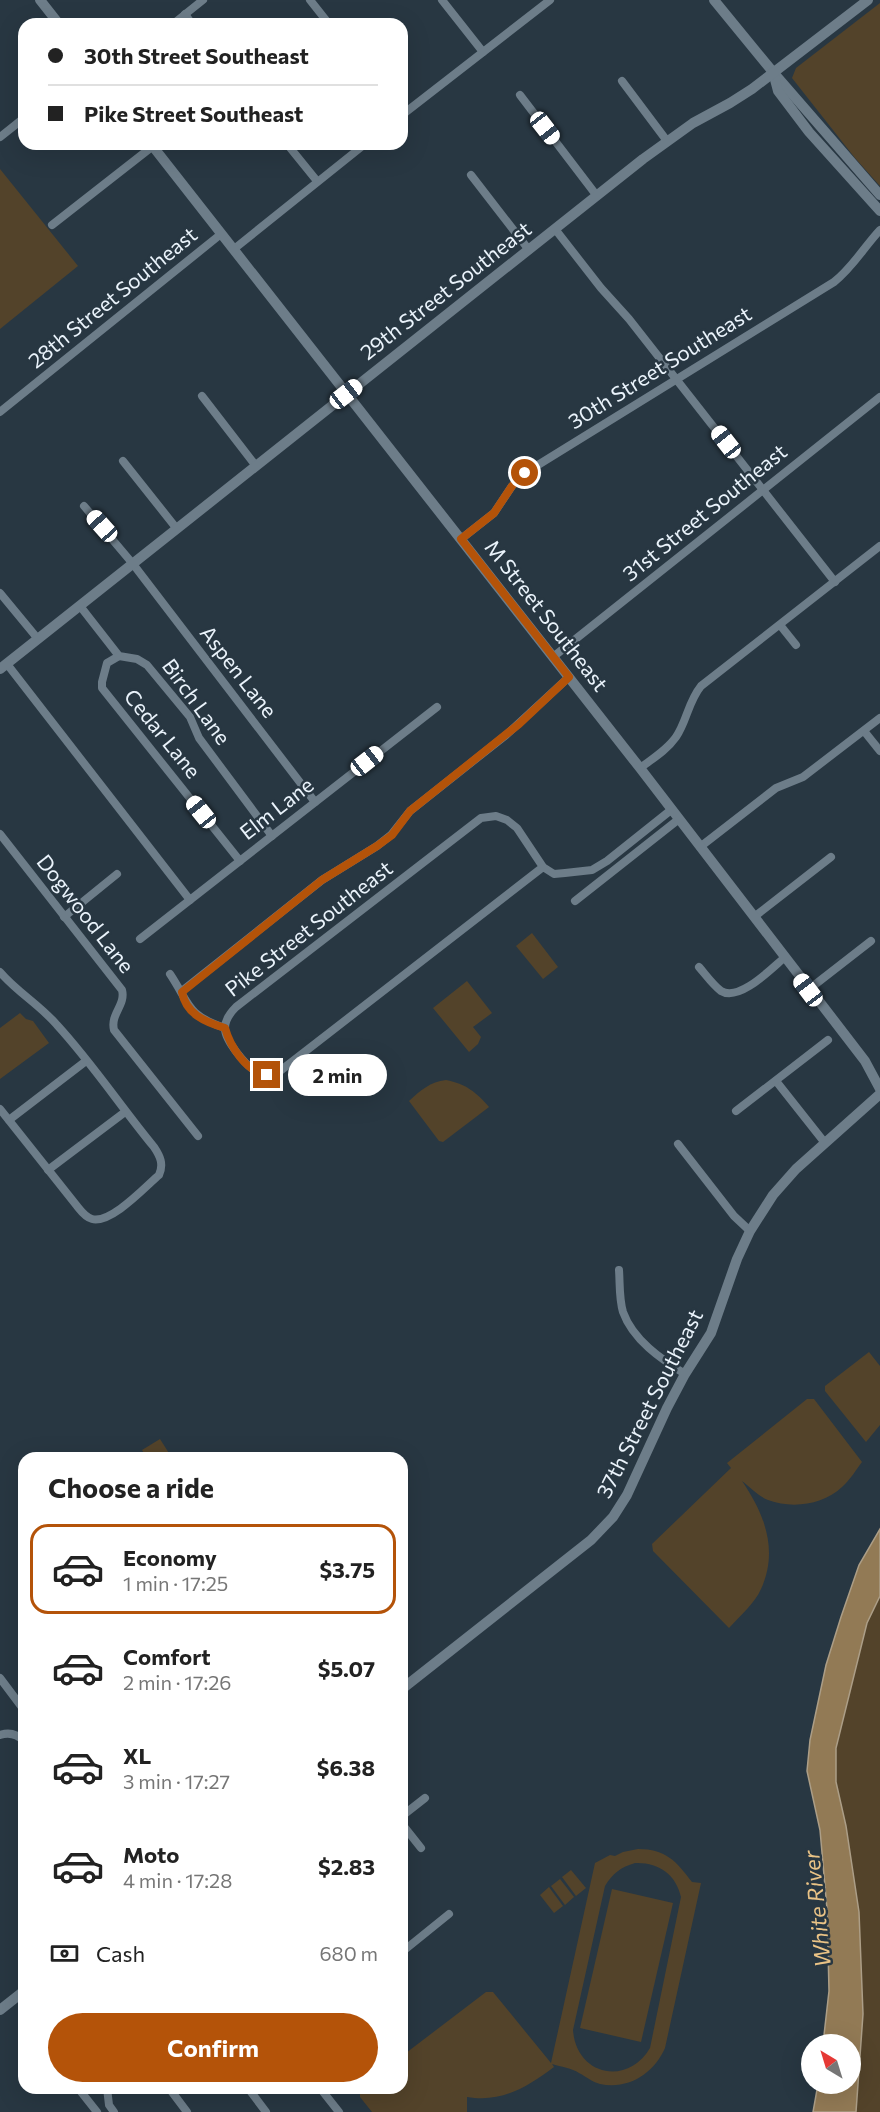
<!DOCTYPE html>
<meta charset="utf-8">
<style>
body{margin:0;font-family:Commissioner,sans-serif;background:#f6f6f6;color:#222;height:100vh;display:flex;flex-direction:column;font-size:22px;white-space:nowrap}
*{box-sizing:border-box;margin:0}
p{font-size:20px;color:#767676}
.icon{flex:none;width:33px;height:33px;fill:none;stroke:currentColor;stroke-width:2;stroke-linecap:round;stroke-linejoin:round}
.map{position:relative;flex:1;overflow:hidden}
.panel{position:absolute;left:18px;top:1452px;width:390px;height:642px;display:flex;flex-direction:column;background:#fff;border-radius:18px;box-shadow:0 6px 24px #0002}
.panel>*{flex:none}
.hud{position:absolute;left:18px;top:18px;width:390px;height:132px;border-radius:18px;box-shadow:0 6px 24px #0002;display:grid;align-content:center;height:132px;padding:0 30px;background:#fff}
.needle{width:39px;rotate:322deg}
.fabs{position:absolute;left:801px;top:2034px;display:grid;gap:12px}
.fabs a{display:grid;place-items:center;width:60px;height:60px;border-radius:50%;background:#fff;box-shadow:0 6px 24px #0002;font-size:30px}
.end{position:absolute;width:27px;height:27px;margin:-14px;border:8px solid #b45309;background:#fff;box-shadow:0 0 0 3px #fff}
.from{border-radius:50%}
.bubble{position:absolute;height:42px;border-radius:21px;background:#fff;box-shadow:0 6px 24px #0002;font-size:20px;font-weight:700;line-height:42px;text-align:center}
.car{position:absolute;width:18px;height:36px;margin:-18px -9px;border-radius:8px;box-shadow:0 0 4px 2px #0007;background:linear-gradient(#fff 24%,#345 0 40%,#fff 0 76%,#345 0 86%,#fff 0)}
.hud b{display:flex;align-items:center;gap:21px;height:57px;font-size:22px}
.hud b+b{border-top:2px solid #e0e0e0}
.hud i{width:15px;height:15px;background:#222}
ul{padding:0;list-style:none}
li{display:flex;align-items:center;gap:18px;height:90px;margin:0 12px 9px;padding:0 18px;border:3px solid transparent;border-radius:18px}
li div{flex:1}
li b{display:block;font-size:22px}
li em{font-style:normal;font-weight:700}
li.selected{border-color:#b45309}
li>.icon{width:54px;height:54px;stroke-width:1.5}
h2{padding:0 30px;font-size:27px;line-height:72px}
.pay{display:flex;align-items:center;gap:15px;height:66px;padding:0 30px;font-size:22px}
.pay p{margin-inline-start:auto}
.button{display:flex;gap:12px;margin-top:auto;padding:12px 30px}
.button a{flex:1;height:69px;border-radius:36px;background:#b45309;color:#fff;font-size:24px;font-weight:700;line-height:69px;text-align:center}
.map>svg:first-child{display:block}
</style>
<div class="map">
<svg width="880" height="2112" viewBox="0 0 880 2112">
<rect width="100%" height="100%" fill="#283742"/>
<g fill="#53432a" fill-rule="evenodd">
<polygon points="880,3 880,186 855,158 792,78 796,68"/>
<polygon points="0,169 78,266 0,329"/>
<polygon points="532,933 558,967 543,979 516,946"/>
<polygon points="467,981 492,1013 473,1027 481,1037 478,1044 469,1052 433,1008"/>
<polygon points="20,1013 26,1019 33,1021 49,1043 0,1079 0,1028"/>
<path d="M446,1080C466,1084 476,1092 489,1107L443,1142L439,1141L409,1101C421,1090 430,1082 446,1080Z"/>
<polygon points="869,1352 880,1366 880,1425 866,1442 825,1391 825,1386"/>
<path d="M807,1399H814L862,1462C856,1470 850,1480 842,1487C823,1505 792,1509 768,1500C758,1496 750,1487 742,1481C764,1513 779,1550 761,1589C755,1603 740,1616 729,1628L653,1551L652,1544L731,1468L727,1463Z"/>
<polygon points="160,1439 172,1458 147,1458 142,1450"/>
<polygon points="880,1596 880,2112 856,2112 863,2014 846,1826 836,1782 836,1748 867,1623"/>
<path d="M638,1849C666,1849 676,1861 692,1882L701,1883L665,2048C654,2073 629,2090 600,2084C592,2082 587,2077 579,2073C572,2068 561,2067 552,2064L554,2067C527,2087 502,2103 467,2097V2112H372L360,2097V2089L402,2088V2056L486,1992H493L551,2063L595,1863L610,1855L615,1856L623,1852ZM635,1863C658,1862 676,1874 681,1897L650,2048C627,2087 576,2075 573,2030L605,1886C612,1874 621,1867 635,1863Z"/>
<polygon points="571,1870 586,1888 576,1896 562,1877"/>
<polygon points="560,1879 574,1897 565,1905 551,1886"/>
<polygon points="549,1887 563,1906 554,1913 540,1895"/>
<polygon points="612,1889 673,1903 641,2042 580,2028"/>
</g>
<polygon fill="#927a55" stroke="#ac9e87" stroke-width="1.5" points="880,1529 880,1596 867,1623 836,1748 836,1782 846,1826 859,1912 863,2014 856,2112 813,2112 818,2084 850,2084 850,2044 823,2044 829,1991 827,1909 820,1830 807,1771 810,1740 826,1665 841,1617 859,1565"/>
<g fill="none" stroke-linecap="round" stroke-linejoin="round">
<g stroke="#6d7d89" stroke-width="8">
<polyline points="310,0 329,24"/>
<polyline points="442,0 483,52"/>
<polyline points="185,14 192,24"/>
<polyline points="173,24 203,0"/>
<polyline points="622,81 667,141"/>
<polyline points="520,95 597,196"/>
<polyline points="402,115 550,0"/>
<polyline points="0,137 24,118"/>
<polyline points="287,144 317,181"/>
<polyline points="471,175 529,250"/>
<polyline points="52,225 153,146"/>
<polyline points="555,229 601,288 629,319 835,582"/>
<polyline points="234,249 365,144"/>
<polyline points="202,396 256,466"/>
<polyline points="0,412 221,234"/>
<polyline points="123,461 177,529"/>
<polyline points="84,506 133,564 315,802"/>
<path d="M461,539L494,513L512,486L525,473L834,282C853,267 864,247 880,230"/>
<polyline points="0,593 38,639"/>
<polyline points="80,606 119,656 137,659 147,665 190,717 199,738 272,836"/>
<polyline points="780,625 796,645"/>
<polyline points="119,656 107,663 102,682 102,688 240,861"/>
<polyline points="553,657 880,397"/>
<polyline points="7,664 190,900"/>
<polyline points="864,731 880,751"/>
<path d="M640,768C652,759 667,750 676,737C687,721 688,702 701,686L880,546"/>
<path d="M0,834L122,990C126,1005 110,1014 114,1030L198,1136"/>
<polyline points="700,847 776,788 803,777 880,718"/>
<path d="M543,867L280,1071C273,1075 265,1076 257,1072C247,1067 224,1040 225,1028C225,1020 231,1012 236,1007L481,818L496,816L507,820L517,828L543,867L554,874L565,873L592,870L607,861L671,810"/>
<polyline points="575,901 679,819"/>
<polyline points="64,917 117,874"/>
<polyline points="754,917 831,857"/>
<polyline points="140,939 437,707"/>
<path d="M699,967C706,975 713,985 721,991C739,1002 771,969 784,958"/>
<path d="M0,972C17,992 40,1005 57,1025C92,1063 121,1107 154,1147C160,1156 164,1164 159,1175C145,1187 111,1224 92,1219C85,1217 81,1211 77,1206L0,1109"/>
<path d="M170,974C190,1004 186,1015 225,1028"/>
<polyline points="808,990 871,941"/>
<polyline points="182,991 322,880 377,846 391,835 410,811 506,735 569,677"/>
<polyline points="776,1081 825,1143"/>
<polyline points="736,1111 828,1040"/>
<polyline points="9,1120 86,1061"/>
<polyline points="678,1144 734,1216 750,1231"/>
<polyline points="48,1170 125,1112"/>
<path d="M619,1270C620,1284 619,1299 623,1312C633,1340 661,1359 685,1374"/>
<polyline points="0,1678 24,1710"/>
<path d="M0,1735C9,1732 17,1734 24,1741"/>
<polyline points="402,1816 425,1798"/>
<polyline points="402,1824 421,1848"/>
<polyline points="402,1952 449,1914"/>
<polyline points="78,2088 97,2112"/>
<polyline points="107,2088 109,2105 114,2112"/>
<polyline points="169,2088 187,2112"/>
<polyline points="248,2088 266,2112"/>
<polyline points="320,2088 339,2112"/>
</g>
<g stroke="#6d7d89" stroke-width="10">
<polyline points="40,0 59,24"/>
<polyline points="714,0 773,72 880,195"/>
<polyline points="773,72 778,91 809,132 880,211"/>
<polyline points="151,144 640,768 865,1061 880,1089"/>
<polyline points="0,669 643,159 693,123 730,103 752,89 868,0"/>
<polyline points="402,1689 591,1540 613,1517 627,1495 667,1408 685,1374 711,1333 737,1259 750,1231 773,1195 796,1169 880,1094"/>
<polyline points="0,2010 24,1991"/>
</g>
</g>
<g fill="none" stroke-linecap="round" stroke-linejoin="round">
<path stroke="#b45309" stroke-width="8" d="M267,1075C246,1072 230,1046 225,1028C205,1022 186,1014 182,992L322,880L377,846L392,835L410,811L519,724L569,677L461,539L494,513L512,486L525,473"/>
</g>
<g text-anchor="middle" stroke-width="5" stroke-linejoin="round" paint-order="stroke">
<g font-size="21" fill="#eaf3fb" stroke="#283742">
<text transform="translate(446 291) rotate(-38)" y="7">29th Street Southeast</text>
<text transform="translate(113 298) rotate(-39)" y="7">28th Street Southeast</text>
<text transform="translate(660 368) rotate(-32)" y="7">30th Street Southeast</text>
<text transform="translate(705 513) rotate(-39)" y="7">31st Street Southeast</text>
<text transform="translate(546 616) rotate(52)" y="7">M Street Southeast</text>
<text transform="translate(238 672) rotate(52)" y="7">Aspen Lane</text>
<text transform="translate(196 702) rotate(54)" y="7">Birch Lane</text>
<text transform="translate(162 734) rotate(51)" y="7">Cedar Lane</text>
<text transform="translate(277 809) rotate(-38)" y="7">Elm Lane</text>
<text transform="translate(85 914) rotate(52)" y="7">Dogwood Lane</text>
<text transform="translate(309 929) rotate(-38)" y="7">Pike Street Southeast</text>
<text transform="translate(650 1404) rotate(-63)" y="7">37th Street Southeast</text>
</g>
<g font-size="22" font-style="italic" fill="#eac386" stroke="#283742">
<text transform="translate(817 1909) rotate(-96)" y="8">White River</text>
</g>
</g>
</svg>
<div class="fabs">
<a><svg class="needle" viewBox="-14 -14 28 28"><path d="M0-13l5 13h-10z" fill="#e53935"/><path d="M0 13l5-13h-10z" fill="#767676"/></svg></a>
</div>
<i class="end from" style="left:525px;top:473px"></i>
<i class="end" style="left:267px;top:1075px"></i>
<div class="bubble" style="left:288px;top:1054px;width:99px">2 min</div>
<i class="car" style="left:545px;top:128px;rotate:142deg"></i>
<i class="car" style="left:346px;top:394px;rotate:52deg"></i>
<i class="car" style="left:726px;top:442px;rotate:322deg"></i>
<i class="car" style="left:102px;top:526px;rotate:318deg"></i>
<i class="car" style="left:367px;top:761px;rotate:52deg"></i>
<i class="car" style="left:201px;top:812px;rotate:321deg"></i>
<i class="car" style="left:808px;top:990px;rotate:323deg"></i>
<div class="hud">
<b><i class="from"></i>30th Street Southeast</b>
<b><i></i>Pike Street Southeast</b>
</div>
<section class="panel">
<h2>Choose a ride</h2>
<ul>
<li class="selected"><svg class="icon" aria-label="car" viewBox="0 0 24 24"><path d="M5 17H2v-5l4-1 3-4h7l3 4 3 1v5h-3M9 17h6M6 11h13"/><circle cx="7" cy="17" r="2"/><circle cx="17" cy="17" r="2"/></svg><div><b>Economy</b><p>1 min · 17:25</p></div><em>$3.75</em></li>
<li><svg class="icon" aria-label="car" viewBox="0 0 24 24"><path d="M5 17H2v-5l4-1 3-4h7l3 4 3 1v5h-3M9 17h6M6 11h13"/><circle cx="7" cy="17" r="2"/><circle cx="17" cy="17" r="2"/></svg><div><b>Comfort</b><p>2 min · 17:26</p></div><em>$5.07</em></li>
<li><svg class="icon" aria-label="car" viewBox="0 0 24 24"><path d="M5 17H2v-5l4-1 3-4h7l3 4 3 1v5h-3M9 17h6M6 11h13"/><circle cx="7" cy="17" r="2"/><circle cx="17" cy="17" r="2"/></svg><div><b>XL</b><p>3 min · 17:27</p></div><em>$6.38</em></li>
<li><svg class="icon" aria-label="car" viewBox="0 0 24 24"><path d="M5 17H2v-5l4-1 3-4h7l3 4 3 1v5h-3M9 17h6M6 11h13"/><circle cx="7" cy="17" r="2"/><circle cx="17" cy="17" r="2"/></svg><div><b>Moto</b><p>4 min · 17:28</p></div><em>$2.83</em></li>
</ul>
<div class="pay"><svg class="icon" aria-label="cash" viewBox="0 0 24 24"><path d="M3 7h18v10H3z"/><circle cx="12" cy="12" r="2"/></svg>Cash<p>680 m</p></div>
<div class="button"><a>Confirm</a></div>
</section>
</div>
